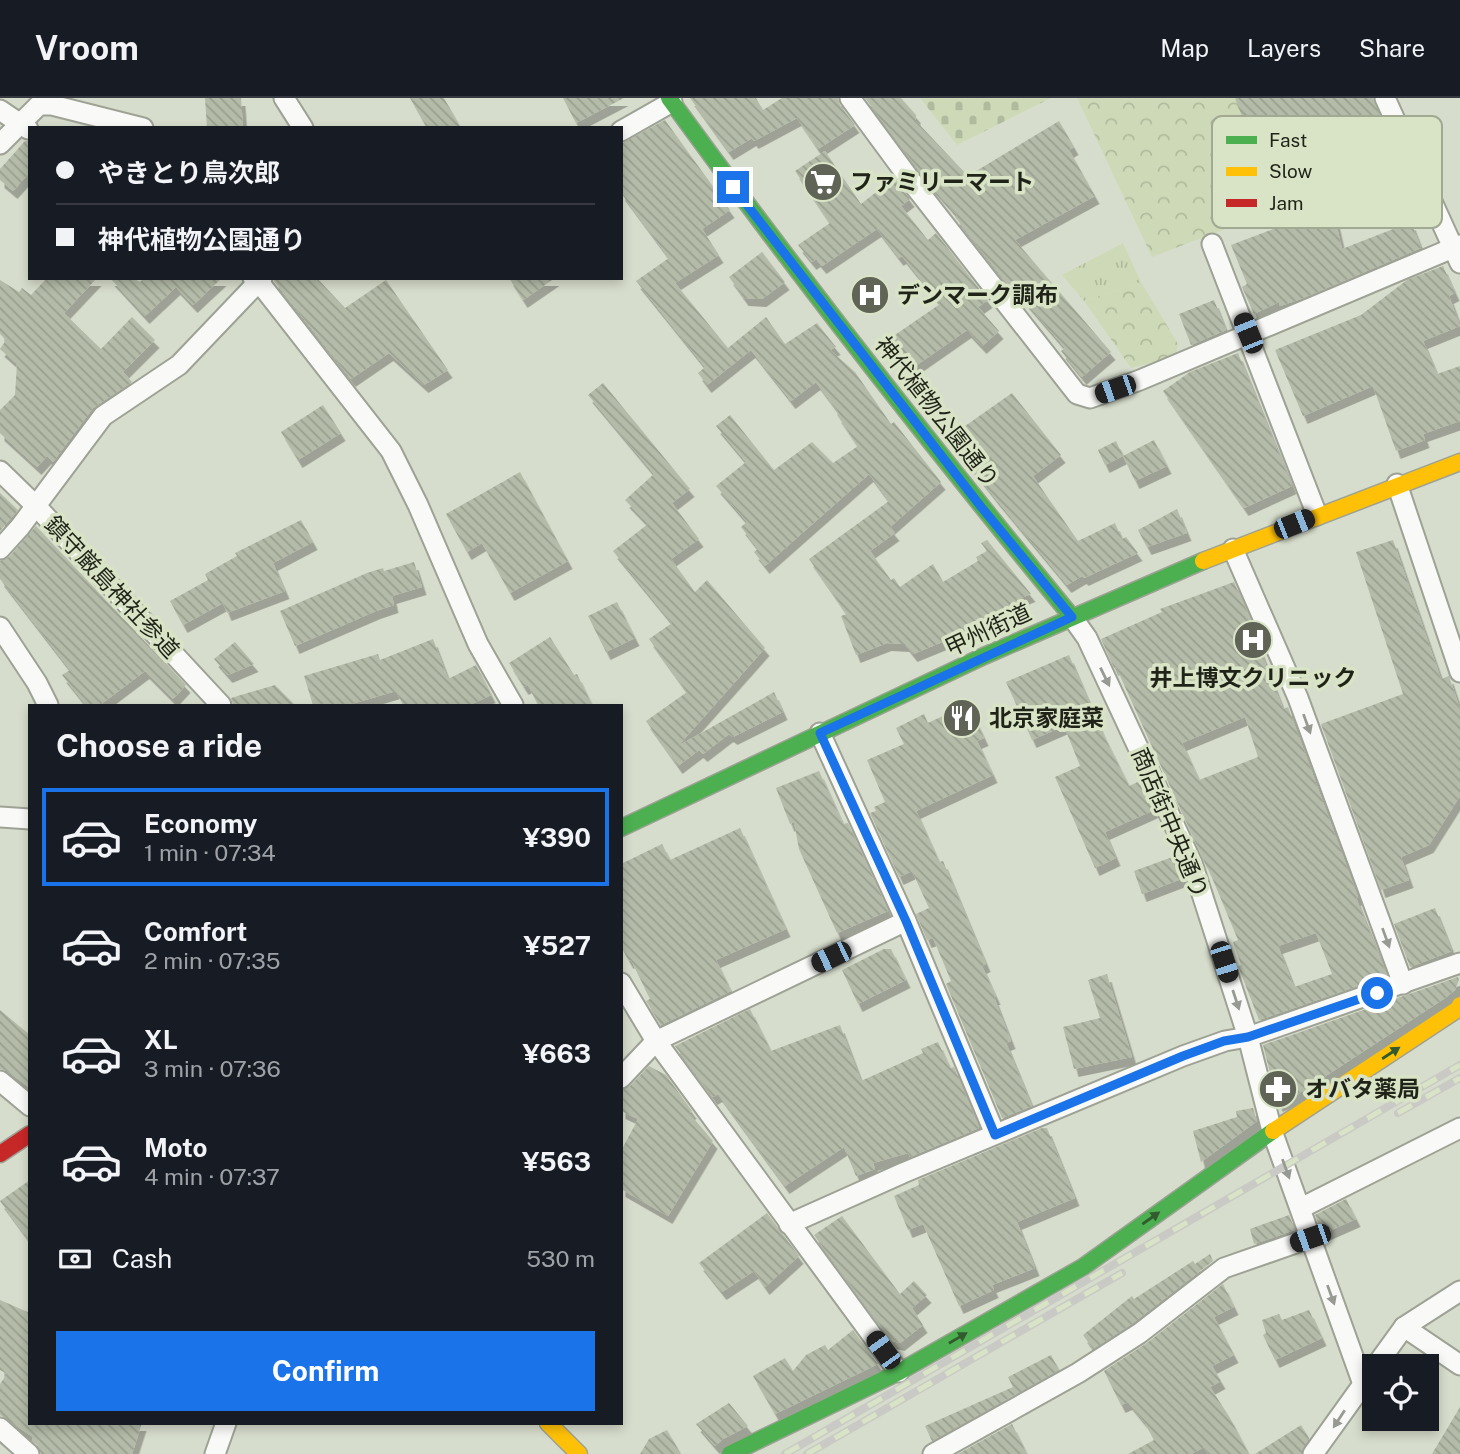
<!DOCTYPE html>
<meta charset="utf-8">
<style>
body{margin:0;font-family:"Public Sans","Noto Sans JP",sans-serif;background:#20242c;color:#f1f3f6;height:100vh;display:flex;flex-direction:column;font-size:26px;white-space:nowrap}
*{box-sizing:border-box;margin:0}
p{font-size:23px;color:#9ea1a6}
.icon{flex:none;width:38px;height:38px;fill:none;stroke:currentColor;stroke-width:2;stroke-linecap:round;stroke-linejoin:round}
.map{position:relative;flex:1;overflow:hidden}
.sheet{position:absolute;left:28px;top:606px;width:595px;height:721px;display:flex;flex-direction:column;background:#171b24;border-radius:0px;box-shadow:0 4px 10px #0003}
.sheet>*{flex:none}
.banner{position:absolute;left:28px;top:28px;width:595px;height:154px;border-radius:0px;box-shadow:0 4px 10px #0003;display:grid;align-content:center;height:154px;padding:0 28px;background:#171b24}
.controls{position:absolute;left:1362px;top:1256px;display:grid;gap:14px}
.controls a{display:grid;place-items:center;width:77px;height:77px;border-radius:0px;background:#171b24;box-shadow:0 4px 10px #0003;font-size:35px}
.end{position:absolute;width:32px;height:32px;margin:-16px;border:9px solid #1a73e8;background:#fff;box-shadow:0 0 0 4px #fff}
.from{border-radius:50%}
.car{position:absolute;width:21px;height:42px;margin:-21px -10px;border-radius:9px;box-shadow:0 0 5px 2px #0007;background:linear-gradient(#222 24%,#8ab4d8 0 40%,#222 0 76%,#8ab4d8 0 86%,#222 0)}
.banner b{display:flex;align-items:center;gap:24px;height:66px;font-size:26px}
.banner b+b{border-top:2px solid #363941}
.banner i{width:18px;height:18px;background:#f1f3f6}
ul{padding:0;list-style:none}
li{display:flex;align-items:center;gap:21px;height:98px;margin:0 14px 10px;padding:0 14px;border:4px solid transparent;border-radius:0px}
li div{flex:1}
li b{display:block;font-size:26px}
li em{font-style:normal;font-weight:700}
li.on{border-color:#1a73e8}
li>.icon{width:63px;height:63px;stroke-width:1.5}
h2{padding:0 28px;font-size:32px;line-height:84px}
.pay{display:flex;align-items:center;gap:18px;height:77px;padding:0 28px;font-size:26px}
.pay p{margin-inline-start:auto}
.action{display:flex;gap:14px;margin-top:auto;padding:14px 28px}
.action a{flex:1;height:80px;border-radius:0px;background:#1a73e8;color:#fff;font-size:28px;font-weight:700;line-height:80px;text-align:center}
header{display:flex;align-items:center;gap:42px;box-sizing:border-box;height:98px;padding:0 35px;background:#171b24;border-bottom:2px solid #363941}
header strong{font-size:33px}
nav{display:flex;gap:38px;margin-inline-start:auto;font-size:24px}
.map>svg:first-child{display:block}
</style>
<header>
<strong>Vroom</strong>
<nav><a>Map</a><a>Layers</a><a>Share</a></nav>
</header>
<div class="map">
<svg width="1460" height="1356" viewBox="0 0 1460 1356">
<defs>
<pattern id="grass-tufts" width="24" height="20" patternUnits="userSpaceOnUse" patternTransform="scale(1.75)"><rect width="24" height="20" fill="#cedab7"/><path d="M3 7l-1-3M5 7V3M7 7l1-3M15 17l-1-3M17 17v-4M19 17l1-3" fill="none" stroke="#b0bb9d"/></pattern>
<pattern id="forest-crowns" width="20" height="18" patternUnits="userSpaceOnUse" patternTransform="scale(1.75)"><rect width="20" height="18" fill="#cedab7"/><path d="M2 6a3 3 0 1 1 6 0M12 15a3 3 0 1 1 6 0" fill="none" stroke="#b0bb9d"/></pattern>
<pattern id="cemetery-stones" width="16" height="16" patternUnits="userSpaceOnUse" patternTransform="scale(1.75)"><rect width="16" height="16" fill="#cedab7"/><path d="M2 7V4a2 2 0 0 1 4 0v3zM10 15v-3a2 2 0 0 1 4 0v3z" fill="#b0bb9d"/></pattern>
<pattern id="building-back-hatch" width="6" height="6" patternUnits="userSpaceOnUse" patternTransform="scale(1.75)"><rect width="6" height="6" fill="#b4bba8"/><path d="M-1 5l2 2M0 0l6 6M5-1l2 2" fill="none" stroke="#9aa090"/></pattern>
<filter id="shadow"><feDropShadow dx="4.5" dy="8" stdDeviation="0" flood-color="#0004"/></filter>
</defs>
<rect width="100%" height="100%" fill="#d7ddcc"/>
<polygon fill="url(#grass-tufts)" points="1123,145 1141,184 1084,203 1062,177"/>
<g fill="url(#forest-crowns)">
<polygon points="1077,0 1293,0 1330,91 1152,159"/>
<polygon points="1141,184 1178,246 1176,255 1162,262 1131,270 1084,203"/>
</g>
<polygon fill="url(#cemetery-stones)" points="920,0 1051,0 957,47"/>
<g fill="url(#building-back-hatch)" fill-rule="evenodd" filter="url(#shadow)">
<polygon points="205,0 241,0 243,30 207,30"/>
<polygon points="410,0 444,0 461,30 427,30"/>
<polygon points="563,0 624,0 576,25"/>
<polygon points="690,0 756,0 763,12 782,0 838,0 840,7 855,27 818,51 797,20 754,43 752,40 729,54"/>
<polygon points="865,0 901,0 916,17 916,23 968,78 1059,23 1074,49 1069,52 1095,98 1015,142 1111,254 1082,279 1061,253 1065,250 1010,186 1008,187 955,119 957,117 929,86"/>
<polygon points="1235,0 1373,0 1394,54 1326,81 1342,151 1411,124 1421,150 1301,201 1280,208 1279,204 1254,216 1242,189 1247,186 1231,147 1292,124 1277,85 1231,100 1224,78 1244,71 1237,48 1251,43"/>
<polygon points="665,22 730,112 702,131 719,157 675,185 728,250 766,219 785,246 817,225 836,249 830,252 855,274 891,326 894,324 941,384 890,429 895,435 870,453 891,482 894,480 900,489 933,466 943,484 978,463 976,459 987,453 981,445 987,442 1031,496 1016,502 1014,510 1000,519 997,516 974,531 913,556 905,546 887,545 856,557 841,518 847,516 809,461 889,403 869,376 765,468 754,454 758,451 741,429 747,424 716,388 746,364 716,328 730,317 774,372 812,344 833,365 858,348 837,317 839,315 816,284 791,303 751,252 707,287 698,275 705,269 636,183 669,160 621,95 621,46"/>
<polygon points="25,43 30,43 30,74 13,93 0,82 0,71"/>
<polygon points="825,53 861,106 894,80 910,101 901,108 928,142 936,135 988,202 978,209 999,233 982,248 967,232 914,269 892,239 940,206 902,158 899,160 877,131 822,168 816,161 812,164 798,147 830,125 795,73"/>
<polygon points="762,154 785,184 762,201 744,200 729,179"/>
<polygon points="1443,168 1455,195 1449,198 1460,228 1423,243 1437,276 1460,268 1460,323 1423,336 1425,342 1396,353 1373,288 1303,318 1275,252 1361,217 1407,182"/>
<polygon points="47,180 97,180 64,215 101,251 132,219 155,242 123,274 132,284 93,310 53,364 47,358 37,369 0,335 0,312 15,297 17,266 0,251 6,242 0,236 0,182 19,194 22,190 31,197"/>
<polygon points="110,180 132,180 140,184 144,180 222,180 193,207 176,189 145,218"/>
<polygon points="274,180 317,180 345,210 386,182 448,272 424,287 389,255 351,281 274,183"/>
<polygon points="509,180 555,180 523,202"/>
<polygon points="1214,202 1226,232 1191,247 1179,216"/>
<polygon points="1238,255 1292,388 1244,410 1163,293 1190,274"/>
<polygon points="603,285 690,391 672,405 699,441 671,461 695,494 707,482 765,550 678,648 774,594 783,614 733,639 729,636 703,656 699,652 678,668 646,623 687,594 649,541 672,525 613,453 648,426 625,402 654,376 588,297"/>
<polygon points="1012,295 1061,357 1033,378 1078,443 1115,425 1122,441 1126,439 1138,455 1084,480 1082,478 1067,487 995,400 948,340"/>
<polygon points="323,307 341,335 298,362 281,334"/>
<polygon points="1154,342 1167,368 1135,383 1123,358"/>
<polygon points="1116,343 1123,358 1105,367 1098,352"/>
<polygon points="520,374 568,463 510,495 482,445 467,454 446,416"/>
<polygon points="0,395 18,412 0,433"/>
<polygon points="1177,411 1187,435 1147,449 1138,432"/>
<polygon points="301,422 313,444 273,465 285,493 227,515 223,505 183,527 170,503 208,482 205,476 237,458 235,455"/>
<polygon points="36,428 186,587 173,601 145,573 100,607 86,607 62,577 70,572 0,481 0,463 9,459"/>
<polygon points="1393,442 1441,581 1449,578 1460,611 1460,698 1429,747 1401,759 1409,782 1381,792 1321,626 1403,596 1356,454"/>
<polygon points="414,464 422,489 392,498 394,507 376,513 295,548 280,513 367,475 383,470 384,473"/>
<path d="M1234,484L1261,545L1258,546L1283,611L1288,609L1358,799L1356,800L1387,878L1259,922L1238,868L1241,867L1233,844L1238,842L1208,770H1207L1116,569L1114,570L1101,541L1162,514L1160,511ZM1245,619L1258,659L1199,682L1182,645ZM1316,835L1332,876L1294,889L1278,848Z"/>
<polygon points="617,504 635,540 606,554 588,518"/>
<polygon points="550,539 574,577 577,576 592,607 538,607 528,587 524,589 509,565"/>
<polygon points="433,541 448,581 476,567 491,597 470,607 403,607 396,593 348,607 313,607 304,578 378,556 380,562"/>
<polygon points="235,544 254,566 228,577 214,561"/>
<polygon points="1069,557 1101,632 1129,688 1140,683 1154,712 1105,734 1116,760 1095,770 1055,679 1080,668 1064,628 1032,642 1006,584"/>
<polygon points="275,587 295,607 233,607 231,600"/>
<polygon points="968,606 984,640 977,643 993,677 916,713 939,764 943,763 986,866 982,868 996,899 994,899 1011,943 1006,945 1032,1008 1002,1020 946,886 951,883 933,840 927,842 916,816 929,810 912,773 899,779 870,715 876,713 874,709 885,704 867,662 904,646 896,630 924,616 928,625"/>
<polygon points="819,673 843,726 848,725 888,813 837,835 799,751 794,724 790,726 776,690"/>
<polygon points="740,730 786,831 716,862 731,893 661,927 646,903 650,901 631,862 629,863 621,849 621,766 662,746 670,762"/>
<polygon points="1175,758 1184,780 1142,796 1134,773"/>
<polygon points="1435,810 1452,853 1410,869 1394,826"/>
<polygon points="884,851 891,851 906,882 858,906 842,872"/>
<polygon points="1107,876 1132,959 1074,971 1063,929 1100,920 1088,882"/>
<polygon points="1458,879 1459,882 1455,892 1445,900 1292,1000 1278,1006 1263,947"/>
<polygon points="750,911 771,953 840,927 861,983 923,955 921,951 938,944 950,970 954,969 979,1030 910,1059 908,1055 873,1065 875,1071 856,1078 844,1049 785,1088 718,996 713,999 675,948"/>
<polygon points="0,912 30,937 30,990 7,973 0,971"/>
<polygon points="649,968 666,977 692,1013 689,1015 713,1043 668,1118 621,1091 621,1053 638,1021 621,1013 621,992 630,988"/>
<polygon points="1253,1010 1257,1023 1201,1064 1193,1033 1237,1019 1236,1013"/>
<polygon points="1042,1030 1047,1030 1075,1100 1017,1124 1035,1170 992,1187 994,1192 959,1208 923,1126 908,1132 894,1098 919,1087 918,1082"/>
<polygon points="30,1082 30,1144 0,1103"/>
<polygon points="1346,1101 1356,1121 1322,1136 1315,1117"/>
<polygon points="767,1115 799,1158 765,1189 754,1173 722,1194 699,1165"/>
<polygon points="1289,1117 1295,1132 1254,1146 1250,1131"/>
<polygon points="842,1118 900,1196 914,1183 927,1197 912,1210 923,1227 900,1245 892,1243 814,1137"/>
<polygon points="1210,1156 1213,1163 1133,1225 1093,1251 1083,1237 1132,1198 1134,1201 1193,1163 1195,1166"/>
<polygon points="1223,1186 1234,1209 1214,1219 1234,1257 1212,1268 1221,1283 1210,1289 1230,1320 1249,1356 1208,1356 1204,1349 1191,1356 1128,1356 1154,1342 1145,1325 1128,1304 1121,1307 1104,1273 1147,1245"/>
<polygon points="0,1202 30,1215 30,1325 142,1325 132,1356 41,1356 38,1347 32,1342 33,1339 0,1317 0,1286 7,1276 0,1272"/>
<polygon points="1309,1212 1322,1240 1275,1262 1263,1237 1266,1235 1262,1222 1279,1216 1282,1222"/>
<polygon points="853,1232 878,1266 775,1316 753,1278 785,1260 793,1273 806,1257 825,1247 828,1252"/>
<polygon points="1051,1257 1059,1272 932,1343 925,1328 1013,1289 1008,1279"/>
<polygon points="729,1305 748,1328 723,1341 715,1348 696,1326"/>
<polygon points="1460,1309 1460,1356 1432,1356"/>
<polygon points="1012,1326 1027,1356 958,1356"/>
<polygon points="1301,1327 1309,1340 1301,1356 1255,1356"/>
<polygon points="667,1332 681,1356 640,1356 649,1341"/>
</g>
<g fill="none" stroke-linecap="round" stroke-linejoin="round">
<g stroke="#9da295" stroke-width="23">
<g id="street">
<polyline points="284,0 303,30"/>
<polyline points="850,0 920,95 1077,296 1090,300 1140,282 1460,147"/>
<polyline points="1385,0 1460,165"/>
<polyline points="0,12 28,31"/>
<polyline points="621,33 672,4"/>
<polyline points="0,46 39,7 52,7 143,30"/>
<polyline points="1212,146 1317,417"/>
<polyline points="253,180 259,184 391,353 418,407 478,546 513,607"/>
<polyline points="0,373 36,408 221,607"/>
<polyline points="1397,386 1460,574"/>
<polyline points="0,451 20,429 103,318 179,267 262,180"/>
<polyline points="1233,451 1298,600 1403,886"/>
<polyline points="1072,519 1087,540 1192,765 1248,939 1272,1033 1363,1286"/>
<polyline points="0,529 37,585 48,607"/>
<polyline points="820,635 906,823 995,1036"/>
<polyline points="0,719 30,721"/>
<polyline points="621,885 656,943 899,1274"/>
<polyline points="621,980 656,943 906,823"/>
<polyline points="0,983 30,1008"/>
<polyline points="1301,1110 1460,1030"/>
<polyline points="789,1126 903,1075 1183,958 1225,943 1248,939 1460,865"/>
<polyline points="1404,1229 1460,1267"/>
<polyline points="1375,1269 1404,1229 1460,1193"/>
<polyline points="0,1330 29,1356"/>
<polyline points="215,1356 226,1325"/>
<polyline points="933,1356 1078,1275 1140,1235 1224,1170 1310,1140"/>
<polyline points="1313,1356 1369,1278"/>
</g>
</g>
<g stroke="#9da295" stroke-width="19">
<g id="fast">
<path d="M669,0C798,177 933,350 1072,519"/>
<polyline points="621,730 984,558 1203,463"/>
<polyline points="730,1356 899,1274 1083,1169 1273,1033"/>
</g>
</g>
<g stroke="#9da295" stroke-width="19">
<g id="slow">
<polyline points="1203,463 1460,364"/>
<polyline points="1273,1033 1458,911 1460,907"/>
<polyline points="548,1325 579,1356"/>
</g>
</g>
<g stroke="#9da295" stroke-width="19">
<polyline id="jam" points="0,1056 30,1036"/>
</g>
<use href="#street" stroke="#f9faf7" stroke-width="19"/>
<use href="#fast" stroke="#4caf50" stroke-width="16"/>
<use href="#slow" stroke="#ffc107" stroke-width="16"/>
<use href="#jam" stroke="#c62828" stroke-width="16"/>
<g stroke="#c9cac5" stroke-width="8">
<g id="rail">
<polyline points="1398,1015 1460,980"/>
<polyline points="785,1356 1460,967"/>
<polyline points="807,1356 1122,1175"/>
</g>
</g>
<use href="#rail" stroke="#d9e3c6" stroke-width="5" stroke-dasharray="16" stroke-linecap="butt"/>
</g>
<defs><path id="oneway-solid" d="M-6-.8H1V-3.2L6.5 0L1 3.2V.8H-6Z" transform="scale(1.75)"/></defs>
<g fill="#979993">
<use href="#oneway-solid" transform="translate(1105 579) rotate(64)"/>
<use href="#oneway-solid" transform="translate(1307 626) rotate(70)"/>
<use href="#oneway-solid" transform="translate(1386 840) rotate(70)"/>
<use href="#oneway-solid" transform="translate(1236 902) rotate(72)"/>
<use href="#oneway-solid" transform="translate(1286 1071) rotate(70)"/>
<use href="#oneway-solid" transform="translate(1331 1197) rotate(70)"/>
<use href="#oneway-solid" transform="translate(1339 1321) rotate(123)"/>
</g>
<g fill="#315b2e">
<use href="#oneway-solid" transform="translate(1391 955) rotate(-33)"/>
<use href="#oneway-solid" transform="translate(1151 1120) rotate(-35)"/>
<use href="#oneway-solid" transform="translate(958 1240) rotate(-30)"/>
</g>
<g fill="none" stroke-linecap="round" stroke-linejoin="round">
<polyline stroke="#1a73e8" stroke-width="9" points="733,89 982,410 1072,519 820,635 906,823 995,1037 1183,958 1224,943 1248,939 1377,895"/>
</g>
<defs>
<g id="supermarket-disc" transform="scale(2.0125)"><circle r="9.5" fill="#5f6457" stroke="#d9e3c6"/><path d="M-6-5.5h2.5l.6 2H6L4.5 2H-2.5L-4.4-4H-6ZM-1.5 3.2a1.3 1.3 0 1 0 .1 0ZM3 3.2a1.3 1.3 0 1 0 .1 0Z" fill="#fff"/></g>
<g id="hospital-disc" transform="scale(2.0125)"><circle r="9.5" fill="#5f6457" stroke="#d9e3c6"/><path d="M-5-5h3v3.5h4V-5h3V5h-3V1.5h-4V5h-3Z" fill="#fff"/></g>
<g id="restaurant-disc" transform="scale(2.0125)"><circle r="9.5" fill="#5f6457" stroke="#d9e3c6"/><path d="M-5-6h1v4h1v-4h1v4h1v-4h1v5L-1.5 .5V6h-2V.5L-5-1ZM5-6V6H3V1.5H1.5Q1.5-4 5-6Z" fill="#fff"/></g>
<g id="pharmacy-disc" transform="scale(2.0125)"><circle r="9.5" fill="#5f6457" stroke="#d9e3c6"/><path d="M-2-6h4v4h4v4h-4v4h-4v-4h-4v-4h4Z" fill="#fff"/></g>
</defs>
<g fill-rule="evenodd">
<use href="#supermarket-disc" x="823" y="84"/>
<use href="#hospital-disc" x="870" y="197"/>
<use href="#hospital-disc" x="1253" y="542"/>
<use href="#restaurant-disc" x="962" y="620"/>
<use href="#pharmacy-disc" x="1278" y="991"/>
</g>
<g text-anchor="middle" stroke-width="7" stroke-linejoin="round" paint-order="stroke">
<g font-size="23" font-weight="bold" fill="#1f2318" stroke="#d9e3c6" text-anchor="start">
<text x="850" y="92">ファミリーマート</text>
<text x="897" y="205">デンマーク調布</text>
<text x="1253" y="588" text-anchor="middle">井上博文クリニック</text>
<text x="989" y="628">北京家庭菜</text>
<text x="1305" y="999">オバタ薬局</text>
</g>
<g font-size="23" fill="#1f2318" stroke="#d9e3c6">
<text transform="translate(937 314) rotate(52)" y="8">神代植物公園通り</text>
<text transform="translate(112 489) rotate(47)" y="8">鎮守厳島神社参道</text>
<text transform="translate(988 532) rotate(-25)" y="8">甲州街道</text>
<text transform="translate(1170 725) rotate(67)" y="8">商店街中央通り</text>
</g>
</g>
<rect x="1212" y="18" width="230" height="112" rx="10" fill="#d9e3c6" stroke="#a1a992" stroke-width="2"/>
<rect x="1226" y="38" width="31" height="8" fill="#4caf50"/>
<rect x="1226" y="69" width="31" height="9" fill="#ffc107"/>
<rect x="1226" y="101" width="31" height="8" fill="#c62828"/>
<g font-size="19" fill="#1f2318">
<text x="1269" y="49">Fast</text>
<text x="1269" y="80">Slow</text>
<text x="1269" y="112">Jam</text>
</g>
</svg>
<div class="controls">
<a><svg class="icon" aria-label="locate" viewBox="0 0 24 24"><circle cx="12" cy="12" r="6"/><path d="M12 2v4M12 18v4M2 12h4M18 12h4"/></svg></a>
</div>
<i class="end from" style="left:1377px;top:895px"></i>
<i class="end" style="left:733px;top:89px"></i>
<i class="car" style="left:1248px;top:235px;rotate:338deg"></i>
<i class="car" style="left:1115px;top:291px;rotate:251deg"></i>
<i class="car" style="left:1294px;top:426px;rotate:68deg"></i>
<i class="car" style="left:831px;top:859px;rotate:244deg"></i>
<i class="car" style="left:1224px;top:864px;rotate:162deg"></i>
<i class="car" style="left:1310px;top:1140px;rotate:251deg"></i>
<i class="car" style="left:883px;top:1252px;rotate:324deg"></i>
<div class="banner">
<b><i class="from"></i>やきとり鳥次郎</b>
<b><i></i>神代植物公園通り</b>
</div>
<section class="sheet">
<h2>Choose a ride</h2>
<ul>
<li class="on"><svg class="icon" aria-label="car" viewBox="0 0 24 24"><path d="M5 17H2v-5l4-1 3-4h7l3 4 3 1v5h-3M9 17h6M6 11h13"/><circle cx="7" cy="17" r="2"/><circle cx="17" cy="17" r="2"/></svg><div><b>Economy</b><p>1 min · 07:34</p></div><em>¥390</em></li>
<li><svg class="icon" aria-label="car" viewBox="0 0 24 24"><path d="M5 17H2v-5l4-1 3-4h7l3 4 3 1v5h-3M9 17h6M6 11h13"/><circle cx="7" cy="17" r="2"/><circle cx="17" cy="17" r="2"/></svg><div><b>Comfort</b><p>2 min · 07:35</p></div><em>¥527</em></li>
<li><svg class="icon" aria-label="car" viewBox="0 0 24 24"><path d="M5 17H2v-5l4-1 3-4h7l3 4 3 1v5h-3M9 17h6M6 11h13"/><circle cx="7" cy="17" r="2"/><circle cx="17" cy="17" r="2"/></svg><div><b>XL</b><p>3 min · 07:36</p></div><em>¥663</em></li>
<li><svg class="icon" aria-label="car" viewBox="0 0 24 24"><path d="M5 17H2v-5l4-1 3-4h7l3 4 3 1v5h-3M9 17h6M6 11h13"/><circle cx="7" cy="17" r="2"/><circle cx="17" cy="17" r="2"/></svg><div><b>Moto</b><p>4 min · 07:37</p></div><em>¥563</em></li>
</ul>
<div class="pay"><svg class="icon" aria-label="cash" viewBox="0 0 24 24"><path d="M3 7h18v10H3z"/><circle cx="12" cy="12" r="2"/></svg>Cash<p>530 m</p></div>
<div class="action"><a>Confirm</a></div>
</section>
</div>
